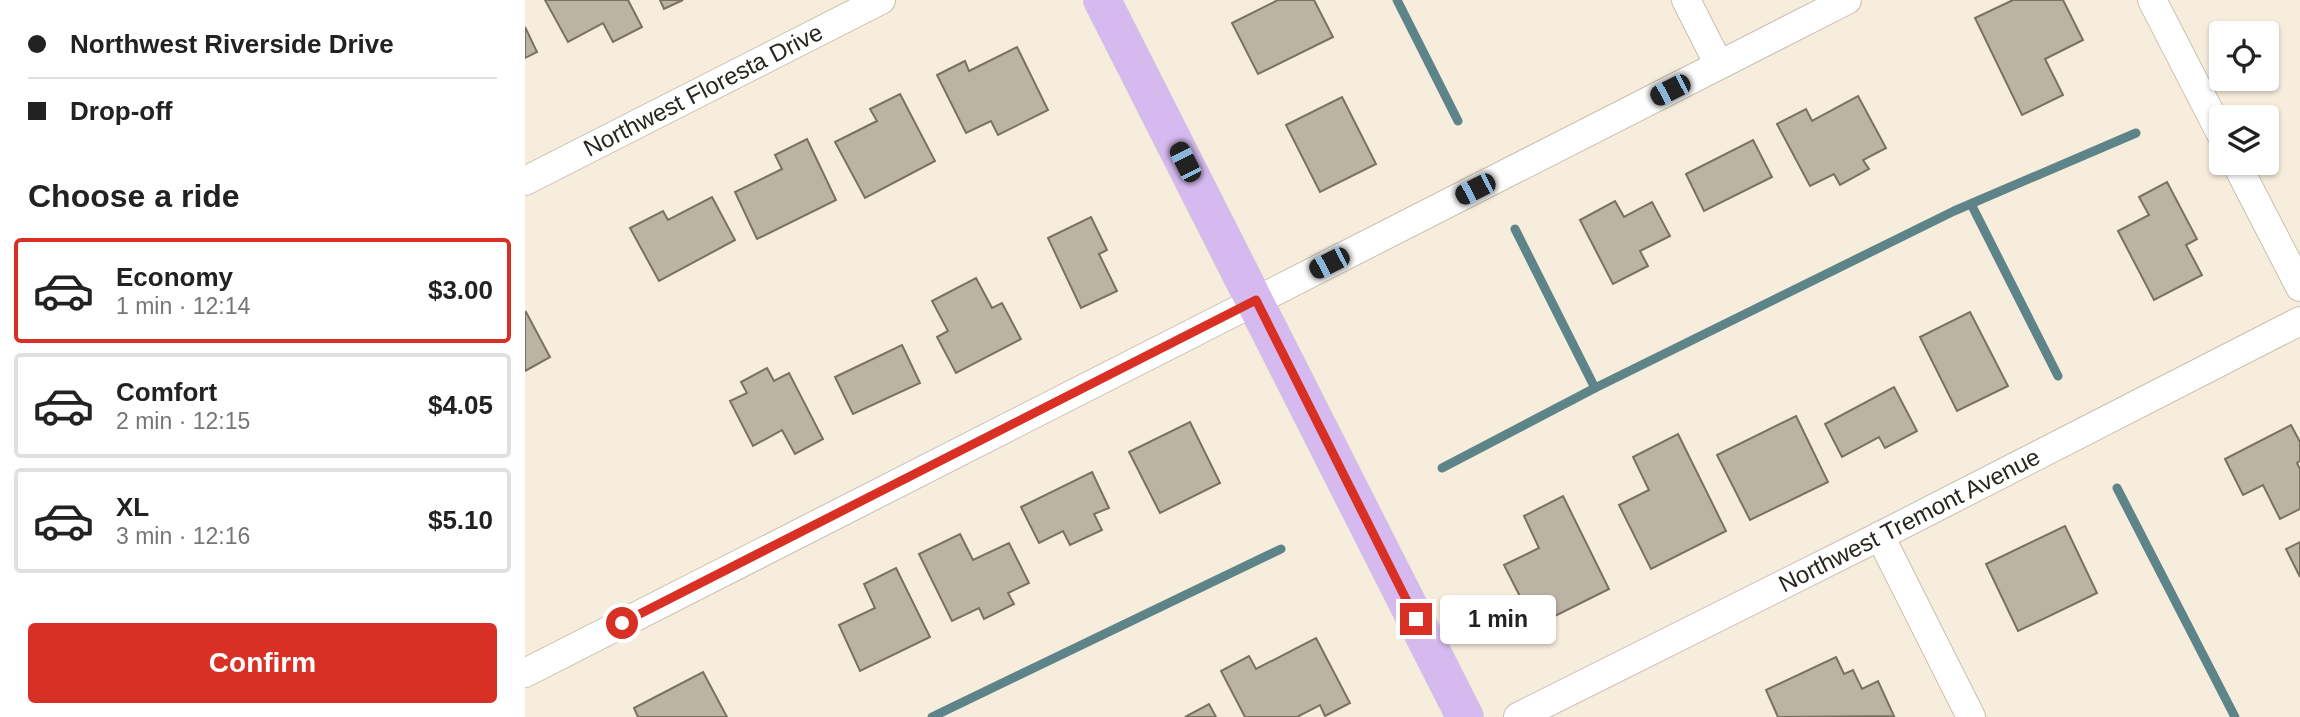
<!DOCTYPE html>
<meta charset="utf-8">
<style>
body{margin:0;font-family:Arial,sans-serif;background:#f2f2f2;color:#222;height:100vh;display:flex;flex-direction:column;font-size:26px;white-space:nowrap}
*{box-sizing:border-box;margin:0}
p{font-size:23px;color:#767676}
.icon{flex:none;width:38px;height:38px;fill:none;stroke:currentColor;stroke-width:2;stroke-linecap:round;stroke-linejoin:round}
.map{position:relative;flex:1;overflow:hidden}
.details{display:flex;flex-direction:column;background:#fff;width:525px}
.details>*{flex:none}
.top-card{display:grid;align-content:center;height:154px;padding:0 28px;background:#fff}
.controls{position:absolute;left:1684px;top:21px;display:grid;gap:14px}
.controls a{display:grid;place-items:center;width:70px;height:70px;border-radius:7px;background:#fff;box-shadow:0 2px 5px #0004;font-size:35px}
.end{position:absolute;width:32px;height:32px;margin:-16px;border:9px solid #d93025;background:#fff;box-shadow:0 0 0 4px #fff}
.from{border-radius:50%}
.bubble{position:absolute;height:49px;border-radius:7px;background:#fff;box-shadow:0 2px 5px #0004;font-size:23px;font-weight:600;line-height:49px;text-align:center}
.car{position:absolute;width:21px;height:42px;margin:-21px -10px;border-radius:9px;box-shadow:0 0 5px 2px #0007;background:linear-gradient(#222 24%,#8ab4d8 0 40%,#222 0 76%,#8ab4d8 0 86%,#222 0)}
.top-card b{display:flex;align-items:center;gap:24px;height:66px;font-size:26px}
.top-card b+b{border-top:2px solid #e0e0e0}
.top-card i{width:18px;height:18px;background:#222}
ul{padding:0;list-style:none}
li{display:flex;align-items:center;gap:21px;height:105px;margin:0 14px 10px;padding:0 14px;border:4px solid #e0e0e0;border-radius:7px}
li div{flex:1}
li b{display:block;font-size:26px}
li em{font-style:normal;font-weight:600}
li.current{border-color:#d93025}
li>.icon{width:63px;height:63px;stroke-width:1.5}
h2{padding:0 28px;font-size:32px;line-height:84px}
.cta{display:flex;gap:14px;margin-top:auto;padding:14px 28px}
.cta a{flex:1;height:80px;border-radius:7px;background:#d93025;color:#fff;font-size:28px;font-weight:600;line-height:80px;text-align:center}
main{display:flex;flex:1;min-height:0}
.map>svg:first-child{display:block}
</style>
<main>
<section class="details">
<div class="top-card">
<b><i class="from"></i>Northwest Riverside Drive</b>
<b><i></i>Drop-off</b>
</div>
<h2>Choose a ride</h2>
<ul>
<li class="current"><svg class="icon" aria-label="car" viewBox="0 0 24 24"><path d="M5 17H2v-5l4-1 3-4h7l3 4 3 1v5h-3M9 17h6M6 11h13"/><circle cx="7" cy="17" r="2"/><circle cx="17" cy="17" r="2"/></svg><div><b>Economy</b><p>1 min · 12:14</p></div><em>$3.00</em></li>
<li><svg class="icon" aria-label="car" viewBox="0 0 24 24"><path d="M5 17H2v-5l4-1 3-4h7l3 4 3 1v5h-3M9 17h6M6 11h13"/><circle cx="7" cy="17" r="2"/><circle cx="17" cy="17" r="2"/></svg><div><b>Comfort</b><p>2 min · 12:15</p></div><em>$4.05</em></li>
<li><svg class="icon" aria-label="car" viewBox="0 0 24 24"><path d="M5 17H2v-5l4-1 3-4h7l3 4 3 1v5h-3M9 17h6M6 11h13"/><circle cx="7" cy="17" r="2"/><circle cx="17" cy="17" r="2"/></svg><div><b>XL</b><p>3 min · 12:16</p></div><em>$5.10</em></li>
</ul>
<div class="cta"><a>Confirm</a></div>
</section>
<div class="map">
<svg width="1775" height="717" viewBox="0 0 1775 717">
<rect width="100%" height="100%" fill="#f6eddc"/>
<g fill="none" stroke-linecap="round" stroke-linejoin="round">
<g stroke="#5d8489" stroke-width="9">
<polyline points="872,0 933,121"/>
<polyline points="1446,204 1533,376"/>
<polyline points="990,229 1070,388"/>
<polyline points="917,468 1070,388 1429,211 1611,133"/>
<polyline points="1592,488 1710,717"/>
<polyline points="407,717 756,549"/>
</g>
</g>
<g fill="#bbb3a3" stroke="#797162" stroke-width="2">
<polygon points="20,0 103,0 117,27 88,42 78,23 43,42"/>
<polygon points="135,0 158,0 139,9"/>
<polygon points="753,0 789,0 808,37 733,74 707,23"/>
<polygon points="1488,0 1538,0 1558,40 1520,59 1538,95 1497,115 1450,18"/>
<polygon points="0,27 12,52 0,58"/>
<polygon points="492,47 523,110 473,135 466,121 441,133 412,75 440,61 444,71"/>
<polygon points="375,94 410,161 340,198 310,142 352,121 345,109"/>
<polygon points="1333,96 1361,148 1338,160 1344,169 1315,185 1309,174 1285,186 1252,124 1281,109 1287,121"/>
<polygon points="817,97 851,164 795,192 761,125"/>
<polygon points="282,139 311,200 232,239 210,192 257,169 250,155"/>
<polygon points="1228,140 1247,177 1179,211 1161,174"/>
<polygon points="1642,182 1672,239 1661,245 1677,275 1629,300 1593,231 1624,215 1614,197"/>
<polygon points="187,197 210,240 134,281 105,228 138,211 143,220"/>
<polygon points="1090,201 1099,217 1127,202 1145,236 1115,251 1123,266 1088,284 1055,220"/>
<polygon points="566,217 582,250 574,254 592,291 556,308 523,238"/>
<polygon points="451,278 467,308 477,303 496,339 431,373 412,337 423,331 407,301"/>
<polygon points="1,312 25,357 0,371 0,313"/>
<polygon points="1445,312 1483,386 1432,411 1395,337"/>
<polygon points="377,345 395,383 328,414 310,377"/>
<polygon points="242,368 249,381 264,373 298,439 270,454 257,430 228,446 205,401 222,393 216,382"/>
<polygon points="1369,387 1392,431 1360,448 1354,437 1317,457 1300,424"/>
<polygon points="1271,416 1303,482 1225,520 1192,455"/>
<polygon points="665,422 695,483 635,513 604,452"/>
<polygon points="1766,425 1775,442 1775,461 1772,463 1775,469 1775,509 1755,519 1738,485 1718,495 1700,459"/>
<polygon points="1153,434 1201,531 1126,569 1094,505 1124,490 1108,457"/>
<polygon points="567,472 584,508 569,514 577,530 545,545 538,531 514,543 496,507"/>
<polygon points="1038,496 1084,589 1010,626 979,565 1014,548 999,516"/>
<polygon points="1540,526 1572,593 1493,631 1461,564"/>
<polygon points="435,534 448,560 484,543 504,583 483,593 489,604 459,619 454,608 427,621 394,554"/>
<polygon points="1775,542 1775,577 1761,549"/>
<polygon points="371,568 405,637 335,671 314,625 350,608 339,584"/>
<polygon points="791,638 825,703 800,716 795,705 772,717 720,717 696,671 724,656 731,669"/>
<polygon points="1311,657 1319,674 1328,670 1337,689 1353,681 1369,716 1253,717 1241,690"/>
<polygon points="178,672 202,717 113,717 109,708"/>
<polygon points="684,704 691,717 660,717"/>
</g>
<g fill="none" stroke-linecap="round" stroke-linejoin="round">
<g stroke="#c9c0b0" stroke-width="30">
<g id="minor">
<polyline points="1161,0 1194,65"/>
<polyline points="1627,0 1696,134"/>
<polyline points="1711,163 1775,287"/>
<path id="s1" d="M0,181L356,0"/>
<polyline points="1355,536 1446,717"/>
<polyline points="0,673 1322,0"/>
<path id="s2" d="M993,717L1355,536L1775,321"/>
</g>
</g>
<g stroke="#d4d4d2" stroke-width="38">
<polyline id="major" points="577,0 940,717"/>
</g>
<use href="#minor" stroke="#fff" stroke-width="28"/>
<use href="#major" stroke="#d6baef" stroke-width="37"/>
</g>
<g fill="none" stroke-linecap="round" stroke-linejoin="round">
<polyline stroke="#d93025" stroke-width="9" points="97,623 731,300 891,619"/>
</g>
<g text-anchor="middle" stroke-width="5" stroke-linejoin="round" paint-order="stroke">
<g font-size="24" fill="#29261f" stroke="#fffbf4">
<text dy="8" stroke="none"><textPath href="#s1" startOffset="200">Northwest Floresta Drive</textPath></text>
<text dy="8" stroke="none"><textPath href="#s2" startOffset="438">Northwest Tremont Avenue</textPath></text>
</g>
</g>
</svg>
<div class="controls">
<a><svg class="icon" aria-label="locate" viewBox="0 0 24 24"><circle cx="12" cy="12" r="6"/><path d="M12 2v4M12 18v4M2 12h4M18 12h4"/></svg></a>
<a><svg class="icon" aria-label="layers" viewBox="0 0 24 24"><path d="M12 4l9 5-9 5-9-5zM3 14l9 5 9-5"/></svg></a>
</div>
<i class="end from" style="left:97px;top:623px"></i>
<i class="end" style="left:891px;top:619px"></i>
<div class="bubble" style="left:915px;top:595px;width:116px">1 min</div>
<i class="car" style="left:1145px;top:90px;rotate:243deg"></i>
<i class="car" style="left:660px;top:162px;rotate:333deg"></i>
<i class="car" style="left:950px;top:189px;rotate:243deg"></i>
<i class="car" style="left:804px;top:263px;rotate:243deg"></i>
</div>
</main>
